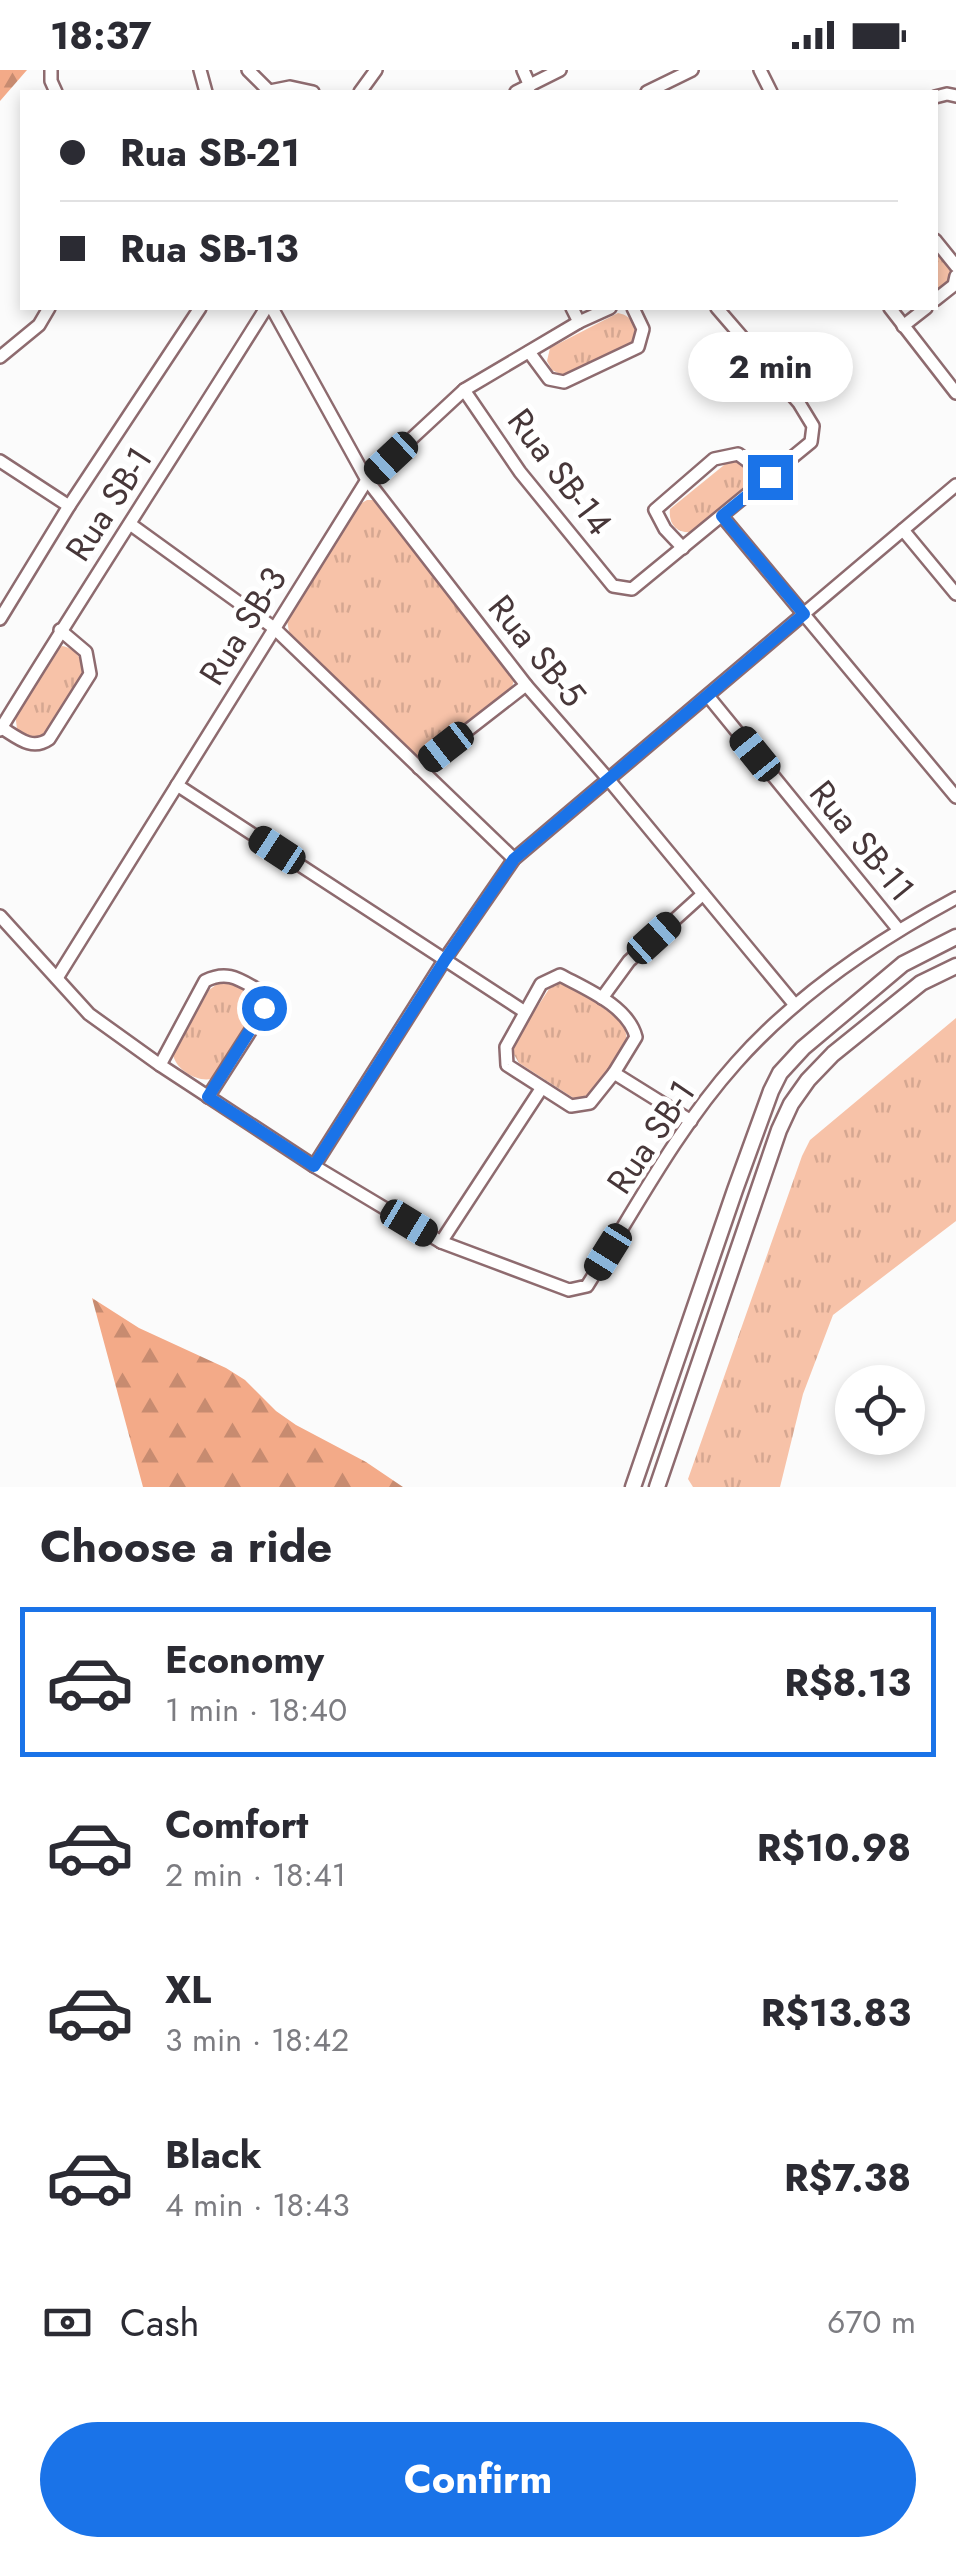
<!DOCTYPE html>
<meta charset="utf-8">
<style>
body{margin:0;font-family:Jost,sans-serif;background:#f2f2f3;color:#2b2b33;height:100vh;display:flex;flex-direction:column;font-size:38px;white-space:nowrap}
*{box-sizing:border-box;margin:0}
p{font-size:32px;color:#7c7c81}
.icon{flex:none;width:55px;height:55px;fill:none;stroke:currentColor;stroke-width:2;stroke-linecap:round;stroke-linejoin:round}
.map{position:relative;height:1417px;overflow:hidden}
.drawer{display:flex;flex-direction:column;background:#fff;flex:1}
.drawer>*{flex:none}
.banner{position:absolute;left:20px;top:20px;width:918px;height:220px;border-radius:0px;box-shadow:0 5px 15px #0003;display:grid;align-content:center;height:220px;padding:0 40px;background:#fff}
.tools{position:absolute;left:835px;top:1295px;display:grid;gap:20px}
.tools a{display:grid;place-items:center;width:90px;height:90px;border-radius:50%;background:#fff;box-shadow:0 5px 15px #0003;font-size:50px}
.end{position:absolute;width:45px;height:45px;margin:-22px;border:12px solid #1a73e8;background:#fff;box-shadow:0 0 0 5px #fff}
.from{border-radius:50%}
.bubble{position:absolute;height:70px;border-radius:35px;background:#fff;box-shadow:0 5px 15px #0003;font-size:32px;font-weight:700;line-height:70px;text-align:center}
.car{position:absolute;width:30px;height:60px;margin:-30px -15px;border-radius:12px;box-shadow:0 0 8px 2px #0007;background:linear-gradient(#222 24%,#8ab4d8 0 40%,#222 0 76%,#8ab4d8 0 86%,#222 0)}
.banner b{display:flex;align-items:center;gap:35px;height:95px;font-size:38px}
.banner b+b{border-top:2px solid #e1e1e2}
.banner i{width:25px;height:25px;background:#2b2b33}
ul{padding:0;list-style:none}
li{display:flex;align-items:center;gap:30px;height:150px;margin:0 20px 15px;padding:0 20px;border:5px solid transparent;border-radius:0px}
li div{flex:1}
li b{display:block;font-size:38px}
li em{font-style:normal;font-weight:700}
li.on{border-color:#1a73e8}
li>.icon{width:90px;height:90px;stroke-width:1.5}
h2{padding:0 40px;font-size:45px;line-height:120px}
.pay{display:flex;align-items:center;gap:25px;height:110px;padding:0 40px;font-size:38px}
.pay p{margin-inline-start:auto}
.button{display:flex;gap:20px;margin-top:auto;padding:20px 40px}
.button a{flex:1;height:115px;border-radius:60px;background:#1a73e8;color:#fff;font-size:40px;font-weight:700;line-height:115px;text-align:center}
.status{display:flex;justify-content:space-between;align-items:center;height:70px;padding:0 50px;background:#fff;direction:ltr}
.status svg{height:28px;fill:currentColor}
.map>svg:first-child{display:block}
</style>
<div class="status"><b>18:37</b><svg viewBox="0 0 49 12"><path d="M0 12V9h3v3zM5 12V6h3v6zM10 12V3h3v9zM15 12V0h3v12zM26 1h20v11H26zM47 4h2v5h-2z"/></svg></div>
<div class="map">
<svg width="956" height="1417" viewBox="0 0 956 1417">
<defs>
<pattern id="forest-firs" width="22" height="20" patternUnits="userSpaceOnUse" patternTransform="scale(2.5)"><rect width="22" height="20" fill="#f3aa88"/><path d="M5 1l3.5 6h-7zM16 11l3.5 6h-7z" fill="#c78b70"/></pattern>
<pattern id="park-tufts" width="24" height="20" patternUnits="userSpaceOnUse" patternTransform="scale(2.5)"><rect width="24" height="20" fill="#f7c2a8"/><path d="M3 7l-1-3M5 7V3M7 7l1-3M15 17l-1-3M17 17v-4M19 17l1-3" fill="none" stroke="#d5a791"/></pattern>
</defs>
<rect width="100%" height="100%" fill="#fbfbfb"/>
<g fill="url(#forest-firs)">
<polygon points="0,0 27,0 0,31"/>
<polygon points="92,1228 139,1258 226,1298 245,1310 276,1341 296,1355 366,1392 403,1417 143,1417"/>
</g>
<g fill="url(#park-tufts)">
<path d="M935,175L952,197C953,211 945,216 935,224Z"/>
<path d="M618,243C634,246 640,260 632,274L562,305L552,300L547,291L550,278Z"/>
<path d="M729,391C744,389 752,400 749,415L693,462C678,464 668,455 670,439Z"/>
<polygon points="367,430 377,430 515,607 512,617 425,685 416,685 289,562 287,550 360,434"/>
<path d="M62,576C76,578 82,590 85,602L45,668L30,672L17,659L15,643L55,580Z"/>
<path d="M231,910L253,922L258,935L211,1009C196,1012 175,999 173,984L209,920L220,912Z"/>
<path d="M558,914H568L624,952L627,970C614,990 601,1026 575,1029L519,993L513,983V974L549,919Z"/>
<polygon points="956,948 956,1151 833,1245 803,1324 780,1417 693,1417 688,1409 802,1086 810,1070"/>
</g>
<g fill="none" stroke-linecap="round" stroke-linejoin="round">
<g stroke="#8e6b6f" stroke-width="16">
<g id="minor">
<polyline points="51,0 51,11 56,22"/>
<polyline points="200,0 206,22"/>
<polyline points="248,0 269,21"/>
<polyline points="523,0 530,16"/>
<polyline points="760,0 771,22"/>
<polyline points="265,22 290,17 313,22"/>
<polyline points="360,22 376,0"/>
<polyline points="516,22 560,0"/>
<polyline points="647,22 692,0"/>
<polyline points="935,27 947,24 956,26"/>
<polyline points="935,170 956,196"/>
<polyline points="935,230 954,215 956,206"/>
<polyline points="272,238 367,410 526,615 609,710 795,935"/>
<polyline points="572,238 579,252"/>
<polyline points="890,238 956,323"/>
<polyline points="903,256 926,238"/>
<polyline points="529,282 549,309 564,312 638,277 643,259 633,238"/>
<polyline points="0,287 39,255 49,238"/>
<polyline points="464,320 520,402 613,516 632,519 811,372 813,356 799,333 717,238"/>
<polyline points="0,391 69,436"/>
<polyline points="722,446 956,727"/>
<polyline points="130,454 274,558 514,789"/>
<polyline points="903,460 956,524"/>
<polyline points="683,478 665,459 655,440 714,389 738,384 769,407"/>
<polyline points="0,549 69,436 200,238"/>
<polyline points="708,626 898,859"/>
<path d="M2,658C18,668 32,681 49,669L90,604L86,582L60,560"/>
<path d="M0,660C87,518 178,379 266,238"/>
<polyline points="419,698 526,615"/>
<polyline points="177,715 525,942"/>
<path d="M0,846L89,944L160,995L314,1096L441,1172L569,1220L587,1216C634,1141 677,1059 736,993C797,924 876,871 956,828"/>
<path d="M560,905C586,919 628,936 636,967L614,1003L590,1033L571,1036L507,995L506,977L541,914Z"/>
<polyline points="57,908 367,410 464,320 579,252 610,238"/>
<polyline points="602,928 629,891 703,824"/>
<path d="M160,995L205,911C229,899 241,911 262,922L265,938L208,1027"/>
<polyline points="614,1003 691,1051"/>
<polyline points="314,1096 445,889 514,789 956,415"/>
<polyline points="441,1172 541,1019"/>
</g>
</g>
<g stroke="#8e6b6f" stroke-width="19">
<g id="tertiary">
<polyline points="633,1417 735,1120 771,1021 780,1003 803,978 903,894 956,867"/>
<polyline points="657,1417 779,1060 791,1034 808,1010 833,984 921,913 956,896"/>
</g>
</g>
<use href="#minor" stroke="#fff" stroke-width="11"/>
<use href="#tertiary" stroke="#fff" stroke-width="14"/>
</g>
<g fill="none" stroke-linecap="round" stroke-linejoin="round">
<polyline stroke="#1a73e8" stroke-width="12" points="264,938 208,1027 314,1096 445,890 514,789 804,544 722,446 770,407"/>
</g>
<g text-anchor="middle" stroke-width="10" stroke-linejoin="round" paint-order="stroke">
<g font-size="35" fill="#473739" stroke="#fff">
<text transform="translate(560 402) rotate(53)" y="12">Rua SB-14</text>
<text transform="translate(109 434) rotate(-57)" y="12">Rua SB-1</text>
<text transform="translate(243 556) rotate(-58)" y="12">Rua SB-3</text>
<text transform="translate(537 581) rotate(51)" y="12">Rua SB-5</text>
<text transform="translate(862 771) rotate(51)" y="12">Rua SB-11</text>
<text transform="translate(651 1067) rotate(-56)" y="12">Rua SB-1</text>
</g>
</g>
</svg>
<div class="tools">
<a><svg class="icon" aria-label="locate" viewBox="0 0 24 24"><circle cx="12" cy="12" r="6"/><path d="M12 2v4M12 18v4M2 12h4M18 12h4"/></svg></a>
</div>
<i class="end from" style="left:264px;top:938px"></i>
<i class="end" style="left:770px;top:407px"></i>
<div class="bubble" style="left:688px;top:262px;width:165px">2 min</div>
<i class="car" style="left:391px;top:388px;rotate:227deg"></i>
<i class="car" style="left:446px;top:677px;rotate:232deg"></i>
<i class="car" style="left:755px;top:684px;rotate:321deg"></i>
<i class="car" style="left:277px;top:780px;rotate:303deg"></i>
<i class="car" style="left:654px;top:868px;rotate:48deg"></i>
<i class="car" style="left:409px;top:1153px;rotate:121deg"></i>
<i class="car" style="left:608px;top:1182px;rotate:212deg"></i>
<div class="banner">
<b><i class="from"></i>Rua SB-21</b>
<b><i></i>Rua SB-13</b>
</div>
</div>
<section class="drawer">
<h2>Choose a ride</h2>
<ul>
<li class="on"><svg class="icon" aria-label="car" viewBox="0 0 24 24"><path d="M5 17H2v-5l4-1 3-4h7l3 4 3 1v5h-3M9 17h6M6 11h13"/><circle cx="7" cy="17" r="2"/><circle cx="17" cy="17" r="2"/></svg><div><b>Economy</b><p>1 min · 18:40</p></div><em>R$8.13</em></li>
<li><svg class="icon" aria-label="car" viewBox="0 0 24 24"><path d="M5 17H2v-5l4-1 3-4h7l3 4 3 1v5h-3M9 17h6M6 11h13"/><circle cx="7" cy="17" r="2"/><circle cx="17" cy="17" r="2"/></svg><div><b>Comfort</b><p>2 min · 18:41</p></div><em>R$10.98</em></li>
<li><svg class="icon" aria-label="car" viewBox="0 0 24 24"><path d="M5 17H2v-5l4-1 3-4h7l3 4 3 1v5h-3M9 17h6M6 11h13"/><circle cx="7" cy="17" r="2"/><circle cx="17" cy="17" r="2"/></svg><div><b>XL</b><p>3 min · 18:42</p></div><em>R$13.83</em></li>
<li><svg class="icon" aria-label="car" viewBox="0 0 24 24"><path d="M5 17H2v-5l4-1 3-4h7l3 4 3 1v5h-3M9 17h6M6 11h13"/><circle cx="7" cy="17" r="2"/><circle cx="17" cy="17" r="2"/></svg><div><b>Black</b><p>4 min · 18:43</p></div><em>R$7.38</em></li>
</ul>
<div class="pay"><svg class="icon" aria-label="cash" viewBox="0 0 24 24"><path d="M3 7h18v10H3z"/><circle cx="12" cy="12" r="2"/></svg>Cash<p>670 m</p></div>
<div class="button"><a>Confirm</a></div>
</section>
